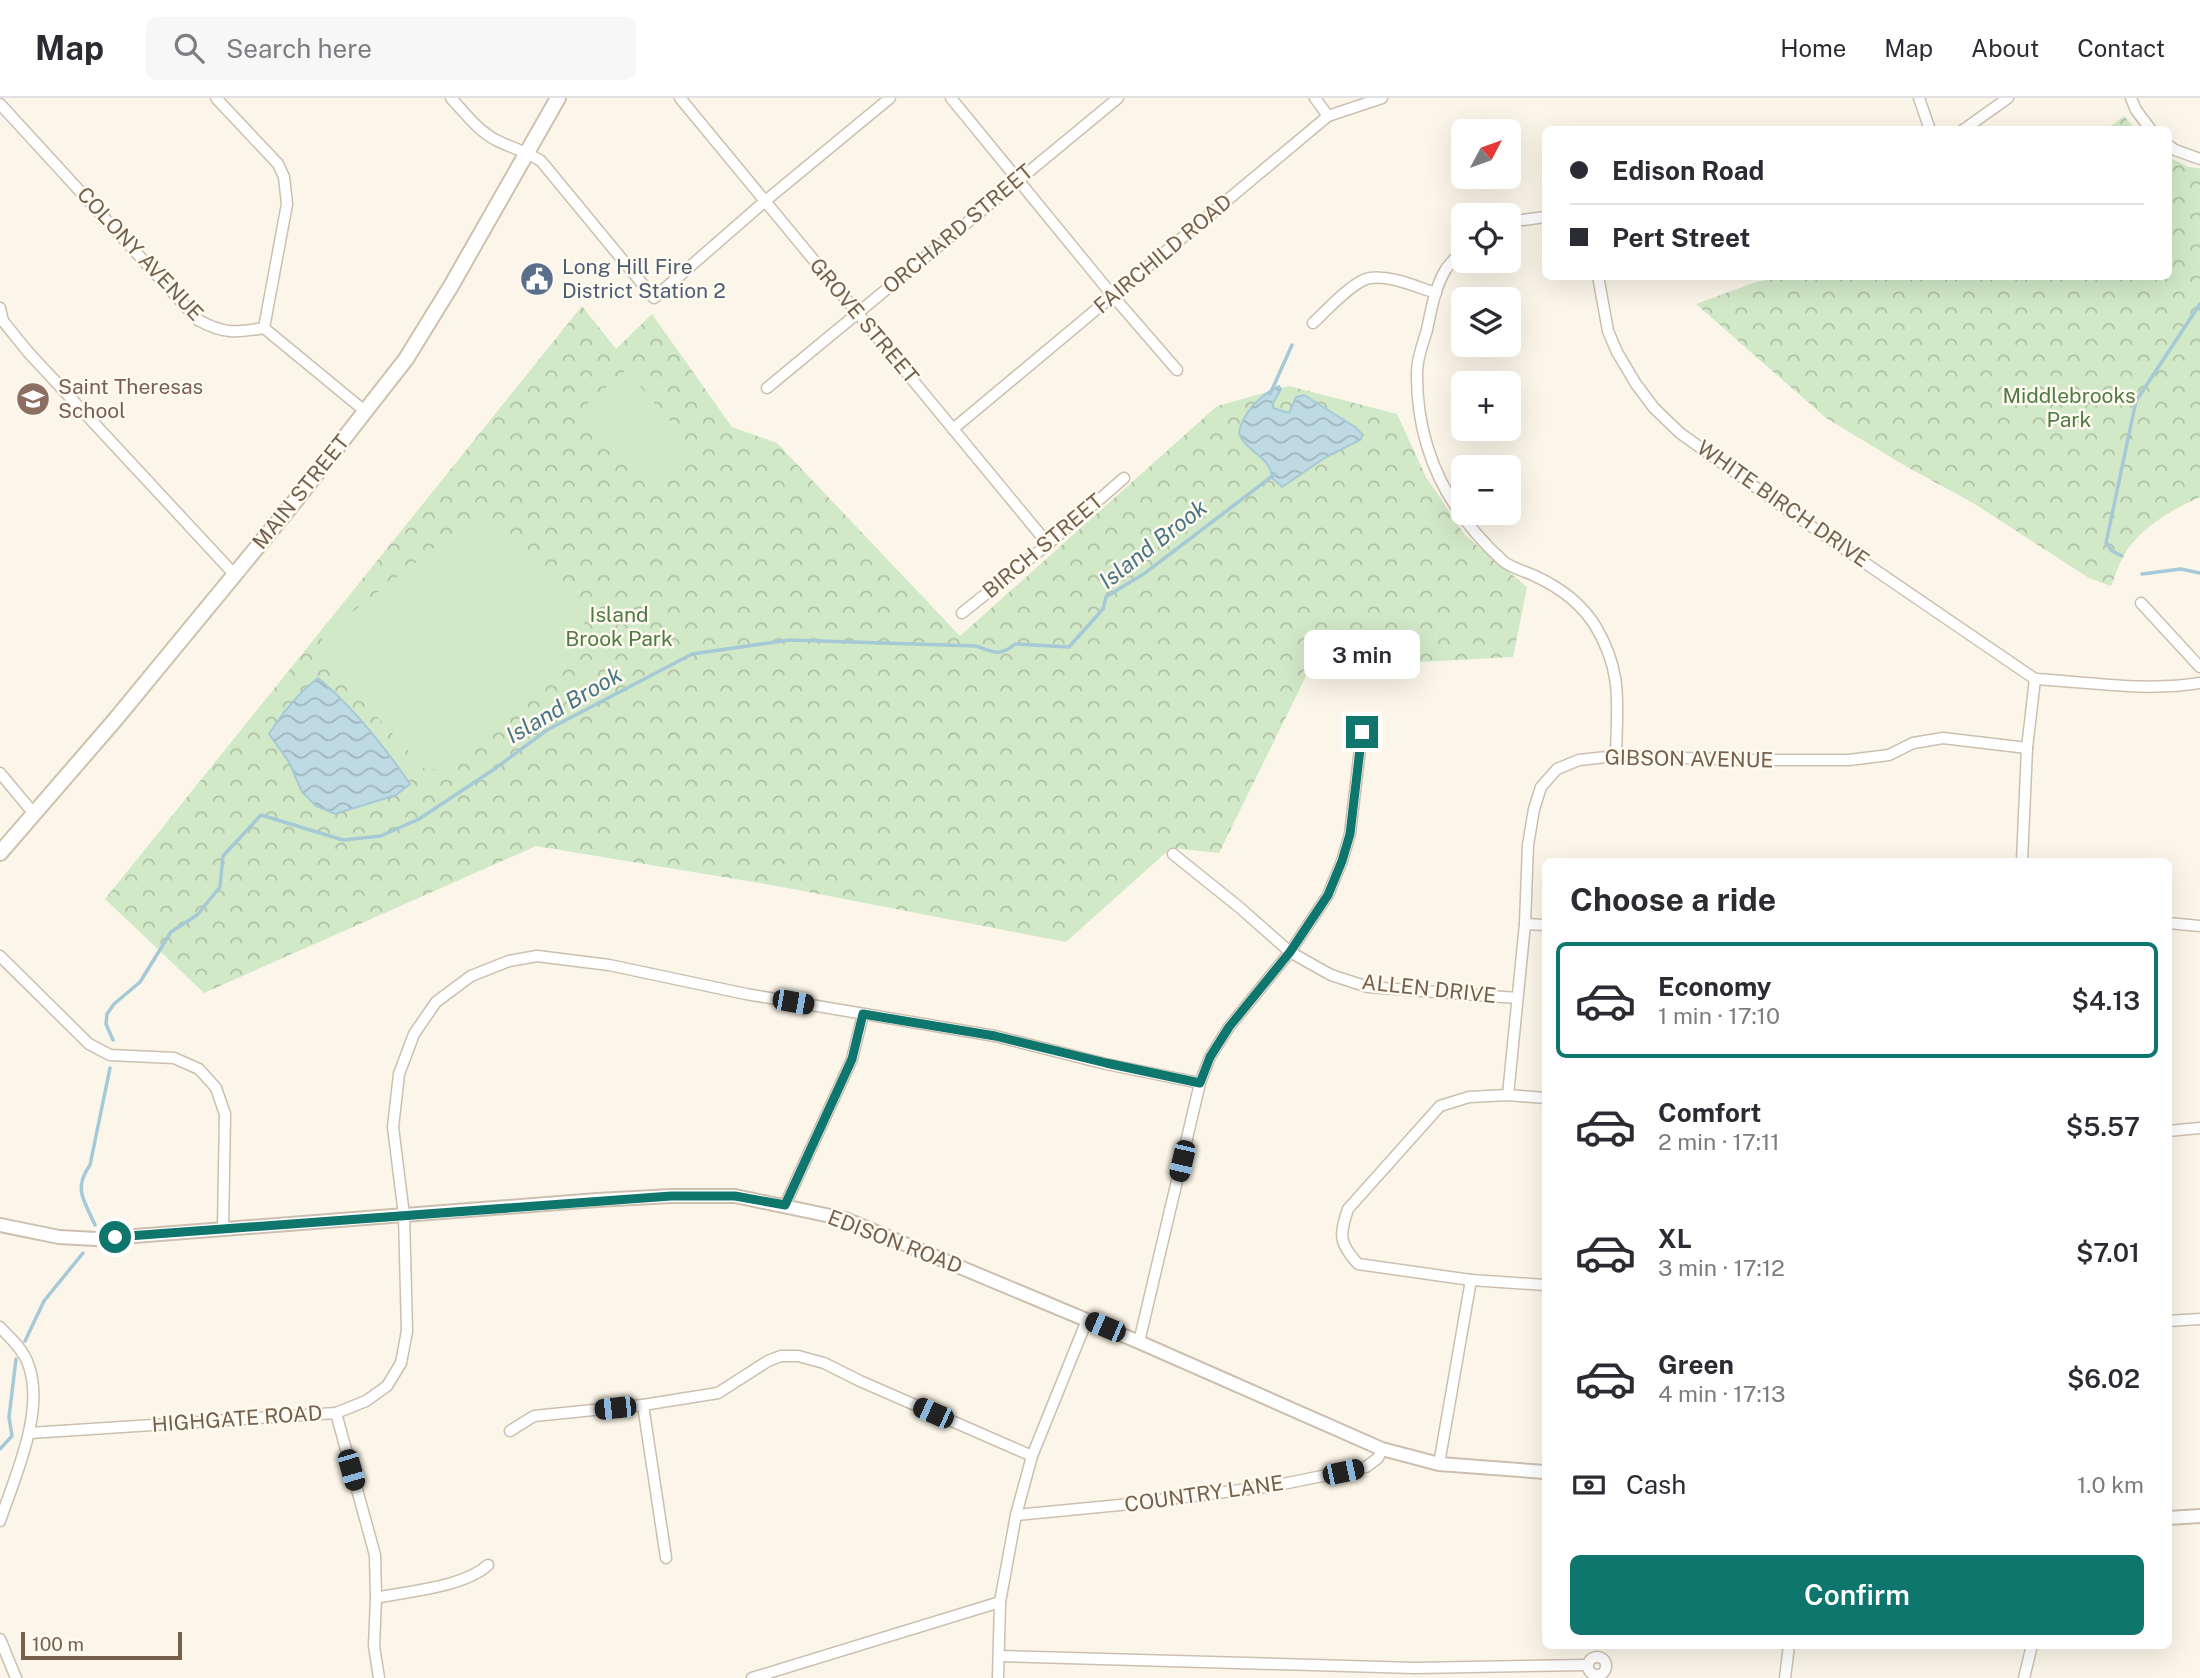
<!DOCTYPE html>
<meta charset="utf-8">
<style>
body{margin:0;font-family:"Public Sans",sans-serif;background:#f7f7f7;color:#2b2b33;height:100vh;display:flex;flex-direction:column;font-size:26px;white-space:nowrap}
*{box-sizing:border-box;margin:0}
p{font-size:23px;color:#7c7c81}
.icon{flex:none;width:38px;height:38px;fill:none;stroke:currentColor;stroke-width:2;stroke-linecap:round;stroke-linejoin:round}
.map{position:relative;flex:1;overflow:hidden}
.side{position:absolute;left:1542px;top:760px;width:630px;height:791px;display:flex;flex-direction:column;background:#fff;border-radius:10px;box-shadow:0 7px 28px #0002}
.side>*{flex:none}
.banner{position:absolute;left:1542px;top:28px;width:630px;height:154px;border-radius:10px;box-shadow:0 7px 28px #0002;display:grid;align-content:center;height:154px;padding:0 28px;background:#fff}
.needle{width:46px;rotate:49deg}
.buttons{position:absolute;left:1451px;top:21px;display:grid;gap:14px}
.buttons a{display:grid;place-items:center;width:70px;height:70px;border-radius:10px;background:#fff;box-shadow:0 7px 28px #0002;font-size:35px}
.scale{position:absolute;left:21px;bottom:18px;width:161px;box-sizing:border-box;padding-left:7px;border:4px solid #75604e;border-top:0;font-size:19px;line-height:24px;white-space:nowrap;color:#75604e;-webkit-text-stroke:5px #fefaf0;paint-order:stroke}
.end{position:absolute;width:32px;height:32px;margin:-16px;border:9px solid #0f766e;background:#fff;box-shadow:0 0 0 4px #fff}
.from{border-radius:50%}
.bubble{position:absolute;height:49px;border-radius:10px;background:#fff;box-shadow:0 7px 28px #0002;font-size:23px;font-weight:600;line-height:49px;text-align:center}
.car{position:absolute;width:21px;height:42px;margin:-21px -10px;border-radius:9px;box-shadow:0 0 5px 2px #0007;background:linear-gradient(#222 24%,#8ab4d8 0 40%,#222 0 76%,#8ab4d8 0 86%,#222 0)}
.banner b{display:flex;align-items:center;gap:24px;height:66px;font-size:26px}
.banner b+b{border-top:2px solid #e1e1e2}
.banner i{width:18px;height:18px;background:#2b2b33}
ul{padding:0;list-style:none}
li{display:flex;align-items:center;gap:21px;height:116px;margin:0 14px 10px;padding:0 14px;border:4px solid transparent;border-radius:10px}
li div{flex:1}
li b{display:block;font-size:26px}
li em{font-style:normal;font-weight:600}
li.selected{border-color:#0f766e}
li>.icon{width:63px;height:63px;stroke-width:1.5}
h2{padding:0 28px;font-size:32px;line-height:84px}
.pay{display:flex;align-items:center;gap:18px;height:77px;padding:0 28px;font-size:26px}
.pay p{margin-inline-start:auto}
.action{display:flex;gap:14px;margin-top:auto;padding:14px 28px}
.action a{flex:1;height:80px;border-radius:10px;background:#0f766e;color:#fff;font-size:28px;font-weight:600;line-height:80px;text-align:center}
header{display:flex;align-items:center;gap:42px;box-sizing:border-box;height:98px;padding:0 35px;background:#fff;border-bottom:2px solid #e1e1e2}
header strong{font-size:33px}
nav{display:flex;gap:38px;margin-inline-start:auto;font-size:24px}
.search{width:490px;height:63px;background:#f7f7f7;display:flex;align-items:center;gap:18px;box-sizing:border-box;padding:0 24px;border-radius:10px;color:#7c7c81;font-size:26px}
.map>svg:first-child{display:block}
</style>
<header>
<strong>Map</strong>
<div class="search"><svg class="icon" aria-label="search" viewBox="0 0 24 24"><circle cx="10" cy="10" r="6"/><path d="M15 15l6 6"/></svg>Search here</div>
<nav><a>Home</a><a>Map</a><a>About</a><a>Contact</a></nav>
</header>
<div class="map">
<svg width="2200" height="1580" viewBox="0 0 2200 1580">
<defs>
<pattern id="forest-crowns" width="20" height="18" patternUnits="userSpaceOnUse" patternTransform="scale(1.75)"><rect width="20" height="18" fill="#d2e9c8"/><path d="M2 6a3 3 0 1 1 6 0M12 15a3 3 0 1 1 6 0" fill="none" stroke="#afc0a5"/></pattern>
<pattern id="water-waves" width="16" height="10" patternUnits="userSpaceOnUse" patternTransform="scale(1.75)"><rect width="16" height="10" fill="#bedbe4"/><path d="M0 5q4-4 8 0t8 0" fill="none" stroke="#9fb5bb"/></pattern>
</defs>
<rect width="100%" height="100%" fill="#fbf6e9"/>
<g fill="url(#forest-crowns)">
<polygon points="2124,18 2135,31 2107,31"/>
<path d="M2168,59L2189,69L2200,70V399C2173,411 2145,427 2127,452C2120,462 2116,476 2111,488L2089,480L1973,405L1907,369L1826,320L1696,206L1756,184L1783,179L2168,178Z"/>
<polygon points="582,208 616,251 652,216 732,329 777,345 960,538 1217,308 1289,288 1397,316 1426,379 1465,437 1527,489 1513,559 1310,570 1219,755 1171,750 1066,844 777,788 536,748 204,895 105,801"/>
</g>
<g fill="#d2e9c8">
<polygon points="626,272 677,331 672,336 690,357 651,390 633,369 630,372 579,313"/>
<polygon points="475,418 495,421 582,516 588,539 439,671 425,671 320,557 323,537"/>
</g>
<g fill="url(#water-waves)" stroke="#a5c9d6" stroke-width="2">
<path d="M1279,288L1281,291L1273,305V310L1289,315L1296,299L1304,297L1355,329L1363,337L1360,342L1326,359L1282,389L1272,380C1271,358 1245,354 1239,335C1242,315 1262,296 1279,288Z"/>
<path d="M318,580C354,610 384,648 410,686L396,697L335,716L316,708L302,694L289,664L269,636C283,614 297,596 318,580Z"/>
</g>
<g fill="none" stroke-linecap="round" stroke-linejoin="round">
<g stroke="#a5c9d6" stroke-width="3.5">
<polyline points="1270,296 1292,247"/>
<polyline points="2122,458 2112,453 2106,445 2136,303 2200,206"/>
<polyline points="2142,476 2181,471 2200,475"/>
<path d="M113,942L106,926L107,916L114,906L140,884L171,834L197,817L220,789L223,758L261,717L343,742L381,738L419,721L493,672L547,632L692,556L789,542L976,548C994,554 1000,559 1015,546L1069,549L1103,511L1106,499L1145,475L1275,376"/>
<path d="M95,1127C84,1102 73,1091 90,1067L110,970"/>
<polyline points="25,1243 44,1203 83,1155"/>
<polyline points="0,1351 12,1338 9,1319 16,1261"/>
</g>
<g stroke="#cdbfb0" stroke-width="13">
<g id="minor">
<polyline points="216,0 278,66 284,79 287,106 264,230"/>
<path d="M451,0C464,14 478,33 496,42C511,50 526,53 541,63L654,200L764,104L890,0"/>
<polyline points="680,0 1048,446"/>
<polyline points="951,0 1113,198 1177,272"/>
<polyline points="1315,0 1328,18"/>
<polyline points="1919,0 1930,32"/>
<polyline points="2131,0 2136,12 2151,32"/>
<path d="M0,6L198,222C224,236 235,235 264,230L366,314"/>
<polyline points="1963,32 2008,0"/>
<polyline points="2168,47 2175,52 2200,61"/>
<polyline points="1508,124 1545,119"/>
<path d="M1463,151C1458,158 1451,164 1446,171C1435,189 1431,212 1427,232C1423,245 1417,260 1417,274C1416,350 1446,411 1502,462C1510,470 1525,473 1535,478C1559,489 1582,506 1596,529C1623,575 1617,606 1616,658"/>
<polyline points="1598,178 1608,233 1617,254 1636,286 1654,310 1680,335 1783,409 2035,581"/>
<polyline points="0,210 3,223 28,254 234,476"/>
<path d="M1313,225C1326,213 1354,182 1370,180C1391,177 1416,189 1436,195"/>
<polyline points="767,290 1118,0"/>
<polyline points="953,331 1328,18 1382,0"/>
<polyline points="2141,505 2200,569"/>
<polyline points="962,515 1048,446 1124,380"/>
<path d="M2035,581C2089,584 2146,594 2200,585"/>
<polyline points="0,675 35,717"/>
<polyline points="1173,756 1239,809 1290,854 1331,877 1368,889 1517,900"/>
<polyline points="2022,763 2027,650 2035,581"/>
<polyline points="2168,825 2200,828"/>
<polyline points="1525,826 1545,827"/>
<polyline points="0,858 89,946 110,957 174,960 199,971 216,990 225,1016 223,1131"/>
<polyline points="1508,997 1525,826 1528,747 1534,711 1541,689 1557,671 1579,662 1616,658 1752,662 1849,662 1889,657 1913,645 1943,640 2027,650"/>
<path d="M1545,1000L1508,997L1469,999L1440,1008L1348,1111C1339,1138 1339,1145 1358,1166L1471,1182L1545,1187"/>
<polyline points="2168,1033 2200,1030"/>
<polyline points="785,1107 852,961 863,917"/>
<polyline points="2168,1223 2200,1221"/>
<path d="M0,1229C10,1240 22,1250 27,1263C47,1310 15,1378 0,1423"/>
<polyline points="1139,1244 1200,985 1210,959 1229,929 1290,854 1328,797 1342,763 1350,736 1362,634"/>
<polyline points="643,1307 666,1460"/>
<polyline points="336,1315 375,1457 376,1500 374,1548 379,1580"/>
<polyline points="510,1333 534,1318 643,1307 718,1295 768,1263 781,1258 798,1258 824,1265 860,1283 1032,1358"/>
<polyline points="30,1335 336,1315 366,1303 387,1288 401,1265 407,1233 404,1117 393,1029 399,976 414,936 436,904 471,878 509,863 537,858 609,867 746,896 995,938 1106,966 1200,985"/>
<polyline points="1439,1366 1471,1182"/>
<polyline points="1016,1417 1120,1407 1273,1388 1366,1369 1378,1360 1382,1351"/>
<path d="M376,1500C409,1493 464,1489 488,1467"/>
<polyline points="0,1541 16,1580"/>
<polyline points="999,1558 1415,1570 1587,1567"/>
<circle cx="1597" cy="1568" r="9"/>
<polyline points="752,1580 1000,1504"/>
<polyline points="998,1580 1000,1504 1016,1417 1032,1358 1087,1222"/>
<polyline points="1785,1580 1789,1547"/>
<polyline points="2024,1580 2032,1547"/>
</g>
</g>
<g stroke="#cdbfb0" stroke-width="16">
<g id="tertiary">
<polyline points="0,1127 59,1139 96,1141 597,1102 671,1098 735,1098 845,1121 1139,1244 1382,1351 1439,1366 1545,1374"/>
<polyline points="2168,1420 2200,1418"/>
</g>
</g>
<g stroke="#d0c0ad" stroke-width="18">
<polyline id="secondary" points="0,755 115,622 296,402 406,261 451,188 558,0"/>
</g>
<use href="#minor" stroke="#fff" stroke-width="10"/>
<use href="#tertiary" stroke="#fff" stroke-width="12"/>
<use href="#secondary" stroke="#fff" stroke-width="14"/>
</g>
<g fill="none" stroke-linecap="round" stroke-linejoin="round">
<polyline stroke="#0f766e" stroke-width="9" points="115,1139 671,1098 735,1098 785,1107 852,961 863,916 995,938 1106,965 1200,985 1210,959 1229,929 1290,854 1328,797 1342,763 1350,736 1362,634"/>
</g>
<defs>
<g id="civic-disc" transform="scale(1.75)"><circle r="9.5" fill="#5c6f8a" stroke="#fefaf0"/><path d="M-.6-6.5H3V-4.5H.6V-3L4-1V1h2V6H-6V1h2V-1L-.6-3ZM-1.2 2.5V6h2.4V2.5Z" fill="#fff"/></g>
<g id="school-disc" transform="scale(1.75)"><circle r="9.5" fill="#8d6e63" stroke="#fefaf0"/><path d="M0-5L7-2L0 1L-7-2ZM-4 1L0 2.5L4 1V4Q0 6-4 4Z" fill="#fff"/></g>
</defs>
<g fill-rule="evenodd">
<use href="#civic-disc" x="537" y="181"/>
<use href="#school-disc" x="33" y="301"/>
</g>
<g text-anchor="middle" stroke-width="5" stroke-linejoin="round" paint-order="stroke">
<g font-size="21" fill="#75604e" stroke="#fefaf0">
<text transform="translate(958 131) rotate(-40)" y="7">ORCHARD STREET</text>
<text transform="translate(140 156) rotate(47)" y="7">COLONY AVENUE</text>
<text transform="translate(1163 156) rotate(-40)" y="7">FAIRCHILD ROAD</text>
<text transform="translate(864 223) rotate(50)" y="7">GROVE STREET</text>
<text transform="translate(301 394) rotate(-51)" y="7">MAIN STREET</text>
<text transform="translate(1783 406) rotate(35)" y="7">WHITE BIRCH DRIVE</text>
<text transform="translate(1043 448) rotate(-40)" y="7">BIRCH STREET</text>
<text transform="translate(1689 661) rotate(1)" y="7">GIBSON AVENUE</text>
<text transform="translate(1429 891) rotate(6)" y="7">ALLEN DRIVE</text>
<text transform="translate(895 1144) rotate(21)" y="7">EDISON ROAD</text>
<text transform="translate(237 1321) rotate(-4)" y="7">HIGHGATE ROAD</text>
<text transform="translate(1204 1396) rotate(-8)" y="7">COUNTRY LANE</text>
</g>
<g font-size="21" fill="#4e5e75" stroke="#fefaf0" text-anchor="start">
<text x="562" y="176">Long Hill Fire<tspan x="562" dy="24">District Station 2</tspan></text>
</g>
<g font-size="21" fill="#785e54" stroke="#fefaf0" text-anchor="start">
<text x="58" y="296">Saint Theresas<tspan x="58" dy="24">School</tspan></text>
</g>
<g font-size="21" fill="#507a46" stroke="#fefaf0">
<text x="2069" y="305">Middlebrooks<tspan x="2069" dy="24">Park</tspan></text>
<text x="619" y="524">Island<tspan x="619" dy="24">Brook Park</tspan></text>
</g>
<g font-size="23" font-style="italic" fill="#487687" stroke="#fefaf0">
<text transform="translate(1153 446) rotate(-38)" y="8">Island Brook</text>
<text transform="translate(564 607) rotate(-30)" y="8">Island Brook</text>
</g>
</g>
</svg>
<div class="buttons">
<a><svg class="needle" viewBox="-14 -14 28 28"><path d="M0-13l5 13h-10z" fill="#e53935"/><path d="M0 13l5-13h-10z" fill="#7c7c81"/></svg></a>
<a><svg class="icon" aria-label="locate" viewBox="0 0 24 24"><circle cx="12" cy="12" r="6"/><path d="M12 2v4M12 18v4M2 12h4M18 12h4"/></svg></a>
<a><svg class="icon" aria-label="layers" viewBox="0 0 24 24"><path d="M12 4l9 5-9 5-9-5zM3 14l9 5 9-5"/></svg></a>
<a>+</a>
<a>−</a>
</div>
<div class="scale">100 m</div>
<i class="end from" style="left:115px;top:1139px"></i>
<i class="end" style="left:1362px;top:634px"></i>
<div class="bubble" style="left:1304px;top:532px;width:116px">3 min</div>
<i class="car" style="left:793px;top:904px;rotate:100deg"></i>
<i class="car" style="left:1182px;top:1063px;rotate:193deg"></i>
<i class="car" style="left:1105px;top:1229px;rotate:293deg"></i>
<i class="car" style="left:615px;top:1310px;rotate:264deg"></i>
<i class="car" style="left:933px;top:1315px;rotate:294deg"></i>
<i class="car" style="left:351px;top:1372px;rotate:164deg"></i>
<i class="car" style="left:1343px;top:1374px;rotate:78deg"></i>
<div class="banner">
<b><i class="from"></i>Edison Road</b>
<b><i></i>Pert Street</b>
</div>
<section class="side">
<h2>Choose a ride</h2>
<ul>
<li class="selected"><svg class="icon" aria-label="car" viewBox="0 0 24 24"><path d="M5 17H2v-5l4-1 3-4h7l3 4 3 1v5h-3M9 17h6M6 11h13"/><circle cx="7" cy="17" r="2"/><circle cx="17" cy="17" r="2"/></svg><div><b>Economy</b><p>1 min · 17:10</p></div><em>$4.13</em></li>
<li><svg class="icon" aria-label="car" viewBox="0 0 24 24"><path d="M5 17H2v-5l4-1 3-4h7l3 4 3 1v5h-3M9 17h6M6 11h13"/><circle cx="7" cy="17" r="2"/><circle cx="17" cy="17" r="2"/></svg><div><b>Comfort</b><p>2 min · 17:11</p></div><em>$5.57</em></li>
<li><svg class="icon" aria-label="car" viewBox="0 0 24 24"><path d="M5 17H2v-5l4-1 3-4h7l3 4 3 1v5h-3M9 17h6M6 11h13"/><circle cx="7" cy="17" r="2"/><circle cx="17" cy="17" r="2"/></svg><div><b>XL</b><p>3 min · 17:12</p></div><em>$7.01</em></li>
<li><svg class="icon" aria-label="car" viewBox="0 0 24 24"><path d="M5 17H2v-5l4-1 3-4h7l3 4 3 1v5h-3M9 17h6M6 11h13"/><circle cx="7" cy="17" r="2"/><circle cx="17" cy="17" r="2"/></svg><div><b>Green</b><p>4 min · 17:13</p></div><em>$6.02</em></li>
</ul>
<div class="pay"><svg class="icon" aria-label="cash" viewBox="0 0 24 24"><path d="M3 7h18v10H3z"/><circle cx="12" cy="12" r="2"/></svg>Cash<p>1.0 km</p></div>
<div class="action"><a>Confirm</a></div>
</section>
</div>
